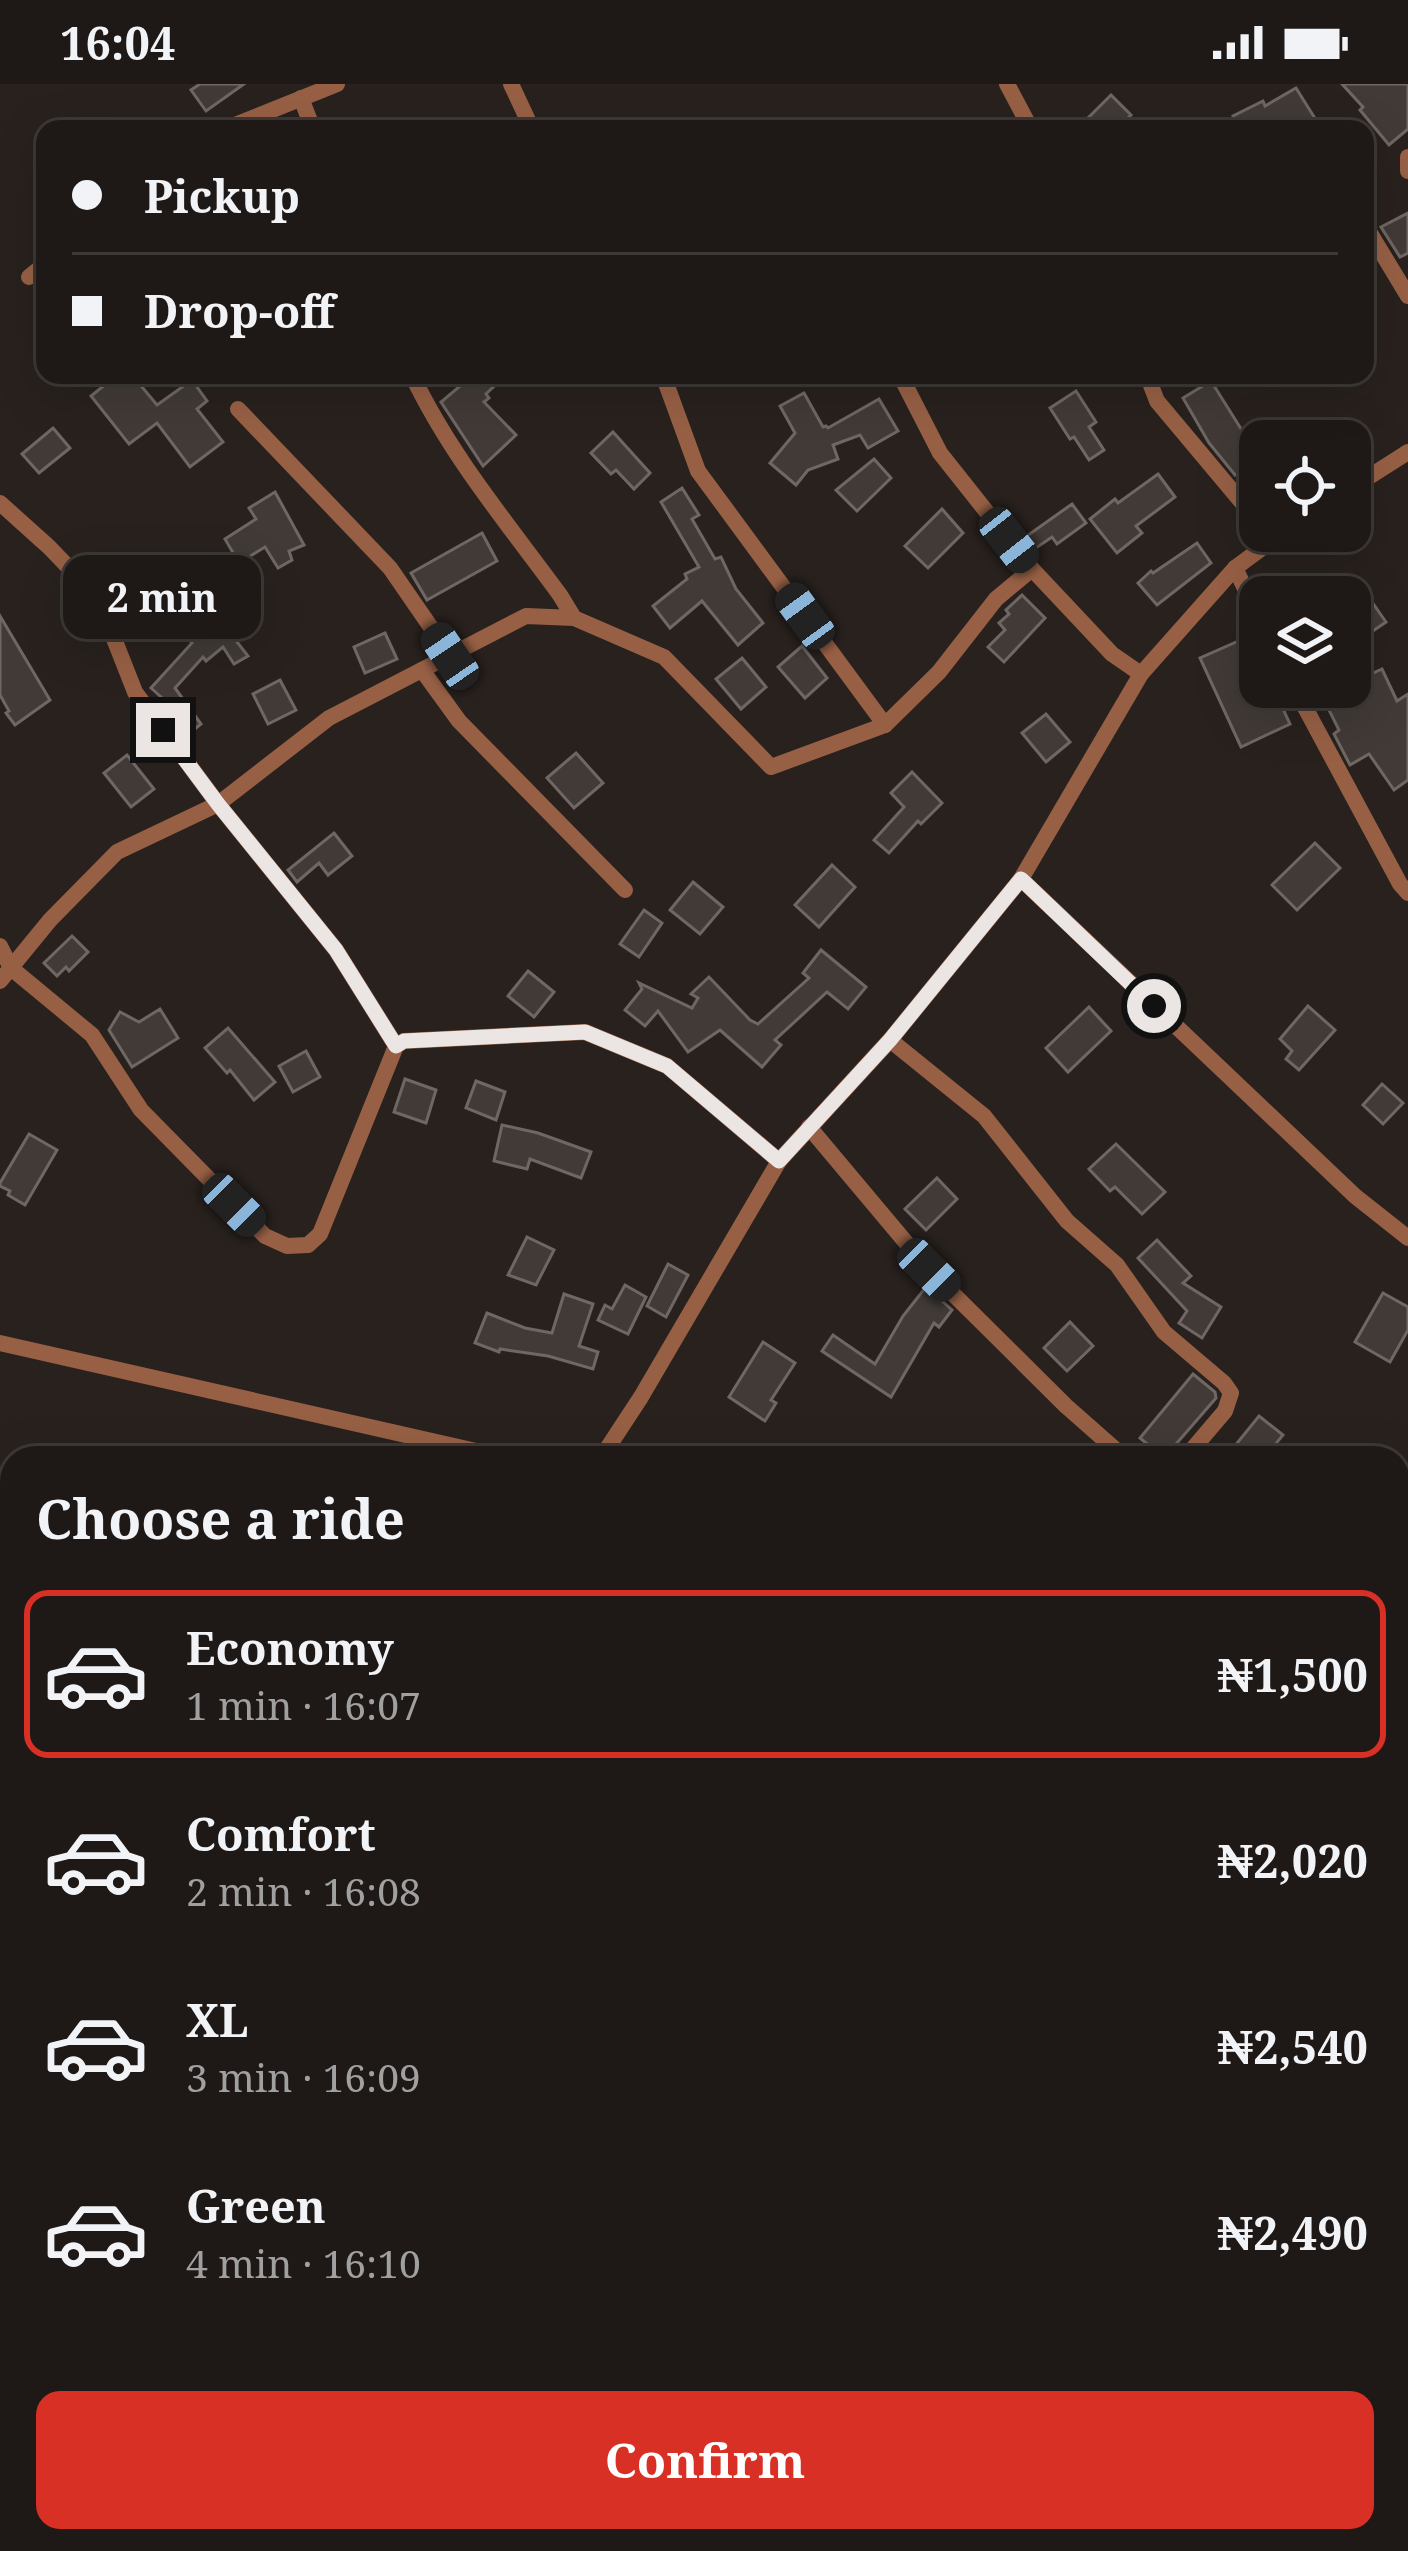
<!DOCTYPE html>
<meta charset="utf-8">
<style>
body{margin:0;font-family:"Noto Serif",serif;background:#26221f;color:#f1f3f6;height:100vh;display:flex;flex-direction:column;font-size:45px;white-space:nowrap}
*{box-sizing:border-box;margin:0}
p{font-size:39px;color:#a1a0a1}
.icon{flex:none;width:66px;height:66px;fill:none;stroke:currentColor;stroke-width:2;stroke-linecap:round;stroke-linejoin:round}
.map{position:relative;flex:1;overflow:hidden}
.details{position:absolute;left:0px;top:1362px;width:1410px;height:1107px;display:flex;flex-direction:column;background:#1e1916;border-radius:36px 36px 0 0;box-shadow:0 12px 48px #0002,0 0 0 3px #3c3835}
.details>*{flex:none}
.guide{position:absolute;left:36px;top:36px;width:1338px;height:264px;border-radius:24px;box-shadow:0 12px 48px #0002,0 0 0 3px #3c3835;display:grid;align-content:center;height:264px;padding:0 36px;background:#1e1916}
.tools{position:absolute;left:1239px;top:336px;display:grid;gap:24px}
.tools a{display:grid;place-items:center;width:132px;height:132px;border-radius:24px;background:#1e1916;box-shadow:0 12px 48px #0002,0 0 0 3px #3c3835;font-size:60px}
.end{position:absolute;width:54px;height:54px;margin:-27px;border:15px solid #ebe6e4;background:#111;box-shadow:0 0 0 6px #111}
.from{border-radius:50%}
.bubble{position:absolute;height:84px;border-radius:24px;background:#1e1916;box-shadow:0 12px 48px #0002,0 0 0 3px #3c3835;font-size:39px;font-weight:700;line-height:84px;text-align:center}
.car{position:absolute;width:36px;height:72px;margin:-36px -18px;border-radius:15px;box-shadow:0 0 9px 3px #0007;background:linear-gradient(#222 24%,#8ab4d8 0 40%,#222 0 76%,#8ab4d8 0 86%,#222 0)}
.guide b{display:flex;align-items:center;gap:42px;height:114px;font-size:45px}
.guide b+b{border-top:3px solid #3c3835}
.guide i{width:30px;height:30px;background:#f1f3f6}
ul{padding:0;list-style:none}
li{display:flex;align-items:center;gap:36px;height:168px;margin:0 24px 18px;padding:0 12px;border:6px solid transparent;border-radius:24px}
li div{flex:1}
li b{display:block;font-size:45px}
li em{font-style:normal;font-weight:700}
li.current{border-color:#d93025}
li>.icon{width:108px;height:108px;stroke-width:1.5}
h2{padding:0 36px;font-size:54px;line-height:144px}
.primary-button{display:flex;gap:24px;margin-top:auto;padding:24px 36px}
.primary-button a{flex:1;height:138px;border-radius:24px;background:#d93025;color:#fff;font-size:48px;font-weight:700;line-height:138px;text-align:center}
.status{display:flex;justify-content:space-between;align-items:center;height:84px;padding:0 60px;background:#1e1916;direction:ltr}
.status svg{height:33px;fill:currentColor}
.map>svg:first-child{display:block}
</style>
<div class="status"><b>16:04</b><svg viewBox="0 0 49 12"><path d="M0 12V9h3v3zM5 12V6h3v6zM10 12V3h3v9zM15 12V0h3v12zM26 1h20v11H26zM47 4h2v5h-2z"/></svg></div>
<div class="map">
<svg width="1408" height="2467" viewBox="0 0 1408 2467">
<rect width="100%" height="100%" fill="#28211e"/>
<g fill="#413a36" stroke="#6f6763" stroke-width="3">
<polygon points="200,0 244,0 206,27 191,6"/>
<polygon points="1342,0 1408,0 1408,45 1389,61 1360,26 1363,23"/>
<polygon points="1296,4 1316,36 1301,45 1239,45 1233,32 1263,17 1265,22"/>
<polygon points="1111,11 1131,31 1117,45 1094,45 1085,37"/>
<polygon points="1408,129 1408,169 1400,173 1381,143"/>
<polygon points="117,291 132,291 157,321 192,296 207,317 197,325 223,358 190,383 157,339 129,360 91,312"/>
<polygon points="473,291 506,291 486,310 489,314 484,318 516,351 483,382 441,318"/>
<polygon points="1211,297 1260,375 1235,391 1209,359 1183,314"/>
<polygon points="1076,307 1096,338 1089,343 1104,366 1089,376 1074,353 1070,355 1050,324"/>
<polygon points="804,309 823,343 826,342 828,344 879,315 898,347 868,364 860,351 833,361 838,375 808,386 796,401 770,379 795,349 780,322"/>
<polygon points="53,344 70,364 39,389 22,370"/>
<polygon points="613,348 650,389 634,405 616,386 611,390 591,369"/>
<polygon points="874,375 891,394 857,427 836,406"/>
<polygon points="1158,390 1175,413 1136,442 1142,449 1117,469 1090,435 1115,415 1118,419"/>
<polygon points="682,404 699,431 692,435 715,475 721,473 736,505 763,539 738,561 702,517 670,544 653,522 687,495 685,490 699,483 661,418"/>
<polygon points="275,408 304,461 289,467 292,476 278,484 265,463 239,479 225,455 256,435 249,424"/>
<polygon points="1072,420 1086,439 1057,460 1052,453 1033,466 1024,454"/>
<polygon points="942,425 963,449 928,484 905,462"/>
<polygon points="482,449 497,477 427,516 411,489"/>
<polygon points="1197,459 1211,479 1157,521 1138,499 1151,487 1153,489"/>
<polygon points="151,506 164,531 134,547 120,522"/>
<polygon points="1365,508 1386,538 1364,553 1350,532 1350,518"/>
<polygon points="1022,511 1045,534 1004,578 988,563 1005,546 999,539 1009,530 1006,526"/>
<polygon points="213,527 248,572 234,580 223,563 206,577 203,573 175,604 201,640 196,644 151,604 192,559 189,555 209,539 205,533"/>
<polygon points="0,532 50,616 15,641 6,629 9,627 0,611"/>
<polygon points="385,549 397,575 365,589 354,563"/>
<polygon points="1250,552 1260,575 1260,603 1273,603 1290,640 1241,663 1200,574"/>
<polygon points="802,562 827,594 805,614 778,583"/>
<polygon points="742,574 766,603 741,625 716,595"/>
<polygon points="1382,585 1397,617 1408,610 1408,696 1394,706 1369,670 1350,681 1334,650 1339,646 1323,614 1350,603 1350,600"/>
<polygon points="280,596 296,626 268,640 253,610"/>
<polygon points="1046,630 1070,658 1046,678 1022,649"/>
<polygon points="576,669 603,699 574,724 547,694"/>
<polygon points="127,671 154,705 131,723 104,689"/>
<polygon points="912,688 942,719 921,740 918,737 889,769 874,756 904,723 891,709"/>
<polygon points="334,749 352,772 328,791 319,779 297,798 288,786"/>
<polygon points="1315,759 1340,784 1297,826 1272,801"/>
<polygon points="832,781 855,803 819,843 795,821"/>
<polygon points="693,798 723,823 700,850 670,826"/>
<polygon points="644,826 662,839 639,873 620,860"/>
<polygon points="72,852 88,868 69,887 66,883 57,892 44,879"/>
<polygon points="821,866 866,903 848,925 827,908 775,956 781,961 762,983 720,946 688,968 658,927 645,942 625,926 642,905 639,899 692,924 698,914 691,910 709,893 750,936 758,940 809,894 803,889"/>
<polygon points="528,887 554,908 534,933 508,912"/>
<polygon points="1308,922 1335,946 1299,986 1286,975 1292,967 1280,955"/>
<polygon points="1089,923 1111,947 1068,988 1046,964"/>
<polygon points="160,925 178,954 132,983 109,946 120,928 139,938"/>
<polygon points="228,944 275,998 254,1016 230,986 227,989 205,964"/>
<polygon points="306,967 320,993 293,1008 279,982"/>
<polygon points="405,995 436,1006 426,1039 394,1028"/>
<polygon points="476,997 505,1008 496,1036 466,1024"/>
<polygon points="1382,1000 1403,1019 1383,1040 1363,1021"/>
<polygon points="502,1041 538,1049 591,1068 581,1094 530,1075 527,1085 494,1077"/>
<polygon points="29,1050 57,1066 25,1121 8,1111 10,1107 0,1102 0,1099"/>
<polygon points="1116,1060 1165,1108 1142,1130 1115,1103 1110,1107 1089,1085"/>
<polygon points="937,1094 957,1115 926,1146 905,1125"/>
<polygon points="527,1153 554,1166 536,1201 508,1191"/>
<polygon points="1157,1156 1191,1192 1183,1199 1221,1223 1202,1254 1179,1239 1187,1227 1138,1174"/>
<polygon points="668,1180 688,1191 666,1233 647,1222"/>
<polygon points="625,1201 646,1213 628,1250 598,1236 605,1221 612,1225"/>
<polygon points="926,1203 952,1226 939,1243 934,1239 891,1313 822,1267 833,1251 875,1280 903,1232"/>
<polygon points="1383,1209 1408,1223 1408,1246 1390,1278 1355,1258"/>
<polygon points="564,1210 593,1220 579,1262 598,1268 593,1285 548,1272 500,1265 499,1268 475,1259 487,1229 525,1244 552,1249"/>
<polygon points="1070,1238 1093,1262 1067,1287 1044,1264"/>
<polygon points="763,1258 795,1279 771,1316 776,1319 765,1337 729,1313"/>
<polygon points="1193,1290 1215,1308 1216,1314 1164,1374 1140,1354"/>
<polygon points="1259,1332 1283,1351 1264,1374 1225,1374"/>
</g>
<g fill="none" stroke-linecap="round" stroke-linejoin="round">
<g stroke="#976045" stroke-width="16">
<polyline points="511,0 532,45"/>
<polyline points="1007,0 1031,45"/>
<polyline points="301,14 313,45"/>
<polyline points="225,45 337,0"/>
<polyline points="1408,73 1408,87"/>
<polyline points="1365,141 1408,212"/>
<polyline points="29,193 45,180"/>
<path d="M412,291C450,371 508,440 560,511L574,534L664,573L771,683L885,641"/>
<polyline points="663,291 698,387 885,641 939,588 996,515 1032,485"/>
<polyline points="900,291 940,369 1032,485 1112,570 1141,590"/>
<polyline points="1147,291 1157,317 1260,440"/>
<polyline points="238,325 390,484 450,571"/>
<polyline points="1350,405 1408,368"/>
<polyline points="0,419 49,463 98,514 135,608 218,720 336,866 396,962"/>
<polyline points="1235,484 1260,535"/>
<polyline points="422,586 459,637 625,806"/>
<polyline points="1294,603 1400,800 1408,809"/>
<polyline points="1021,795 1355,1112 1408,1154"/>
<polyline points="0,862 11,884 92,951 141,1026 265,1152 287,1162 308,1161 320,1150 396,962 404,957 585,948 667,982 779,1077"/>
<polyline points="0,897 50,836 117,768 218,720 329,634 526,532 574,534"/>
<polyline points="890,956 984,1032 1067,1137 1117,1181 1164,1248 1224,1299 1231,1309 1225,1327 1185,1374"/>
<polyline points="809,1043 929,1186 1066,1322 1125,1374"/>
<polyline points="0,1259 507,1374"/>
<polyline points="601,1374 641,1313 779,1077 890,956 1021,795 1141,590 1235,484 1285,447"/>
<polyline points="0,1416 12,1419"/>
<polyline points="1398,1736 1408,1737"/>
<polyline points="0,1773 12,1783"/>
<polyline points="1398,2173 1408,2173"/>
<polyline points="0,2271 12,2230"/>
<polyline points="1398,2445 1408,2460"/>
<polyline points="397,2457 416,2467"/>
<polyline points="864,2457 865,2467"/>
<polyline points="240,2467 249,2457"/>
<polyline points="1070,2467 1070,2457"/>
</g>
</g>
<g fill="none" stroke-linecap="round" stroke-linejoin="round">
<polyline stroke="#ebe6e4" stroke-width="15" points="163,646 218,720 336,866 396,962 404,957 585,948 667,982 779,1077 890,956 1021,795 1154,922"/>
</g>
</svg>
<div class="tools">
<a><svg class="icon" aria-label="locate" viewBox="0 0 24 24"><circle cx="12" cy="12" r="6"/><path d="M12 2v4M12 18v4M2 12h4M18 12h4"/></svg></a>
<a><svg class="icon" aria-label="layers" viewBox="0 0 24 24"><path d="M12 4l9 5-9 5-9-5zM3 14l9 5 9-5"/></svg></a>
</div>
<i class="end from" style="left:1154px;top:922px"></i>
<i class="end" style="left:163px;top:646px"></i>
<div class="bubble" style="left:63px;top:471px;width:198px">2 min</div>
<i class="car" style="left:1009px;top:456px;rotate:142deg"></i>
<i class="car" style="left:805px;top:532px;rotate:324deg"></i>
<i class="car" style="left:450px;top:572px;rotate:326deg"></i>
<i class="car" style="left:234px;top:1121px;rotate:135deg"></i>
<i class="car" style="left:929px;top:1186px;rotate:135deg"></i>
<div class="guide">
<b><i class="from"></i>Pickup</b>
<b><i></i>Drop-off</b>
</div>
<section class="details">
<h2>Choose a ride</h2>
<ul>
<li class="current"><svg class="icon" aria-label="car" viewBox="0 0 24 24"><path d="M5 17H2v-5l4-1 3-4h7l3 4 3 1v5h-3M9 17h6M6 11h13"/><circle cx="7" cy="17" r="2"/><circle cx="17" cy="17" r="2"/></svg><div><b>Economy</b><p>1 min · 16:07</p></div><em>₦1,500</em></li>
<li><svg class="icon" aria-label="car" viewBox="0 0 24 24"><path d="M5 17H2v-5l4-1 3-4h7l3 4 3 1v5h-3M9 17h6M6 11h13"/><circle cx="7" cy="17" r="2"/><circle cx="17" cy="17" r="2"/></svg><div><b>Comfort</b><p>2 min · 16:08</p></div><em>₦2,020</em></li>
<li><svg class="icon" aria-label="car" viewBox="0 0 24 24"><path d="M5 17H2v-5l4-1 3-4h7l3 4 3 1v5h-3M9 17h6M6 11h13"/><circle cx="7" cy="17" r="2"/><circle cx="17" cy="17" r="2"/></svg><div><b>XL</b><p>3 min · 16:09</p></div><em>₦2,540</em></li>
<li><svg class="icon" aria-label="car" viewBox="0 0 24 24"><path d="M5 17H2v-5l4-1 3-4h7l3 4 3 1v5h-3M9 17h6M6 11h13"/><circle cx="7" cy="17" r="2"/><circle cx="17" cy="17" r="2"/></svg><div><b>Green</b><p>4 min · 16:10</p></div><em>₦2,490</em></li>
</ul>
<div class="primary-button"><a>Confirm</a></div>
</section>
</div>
